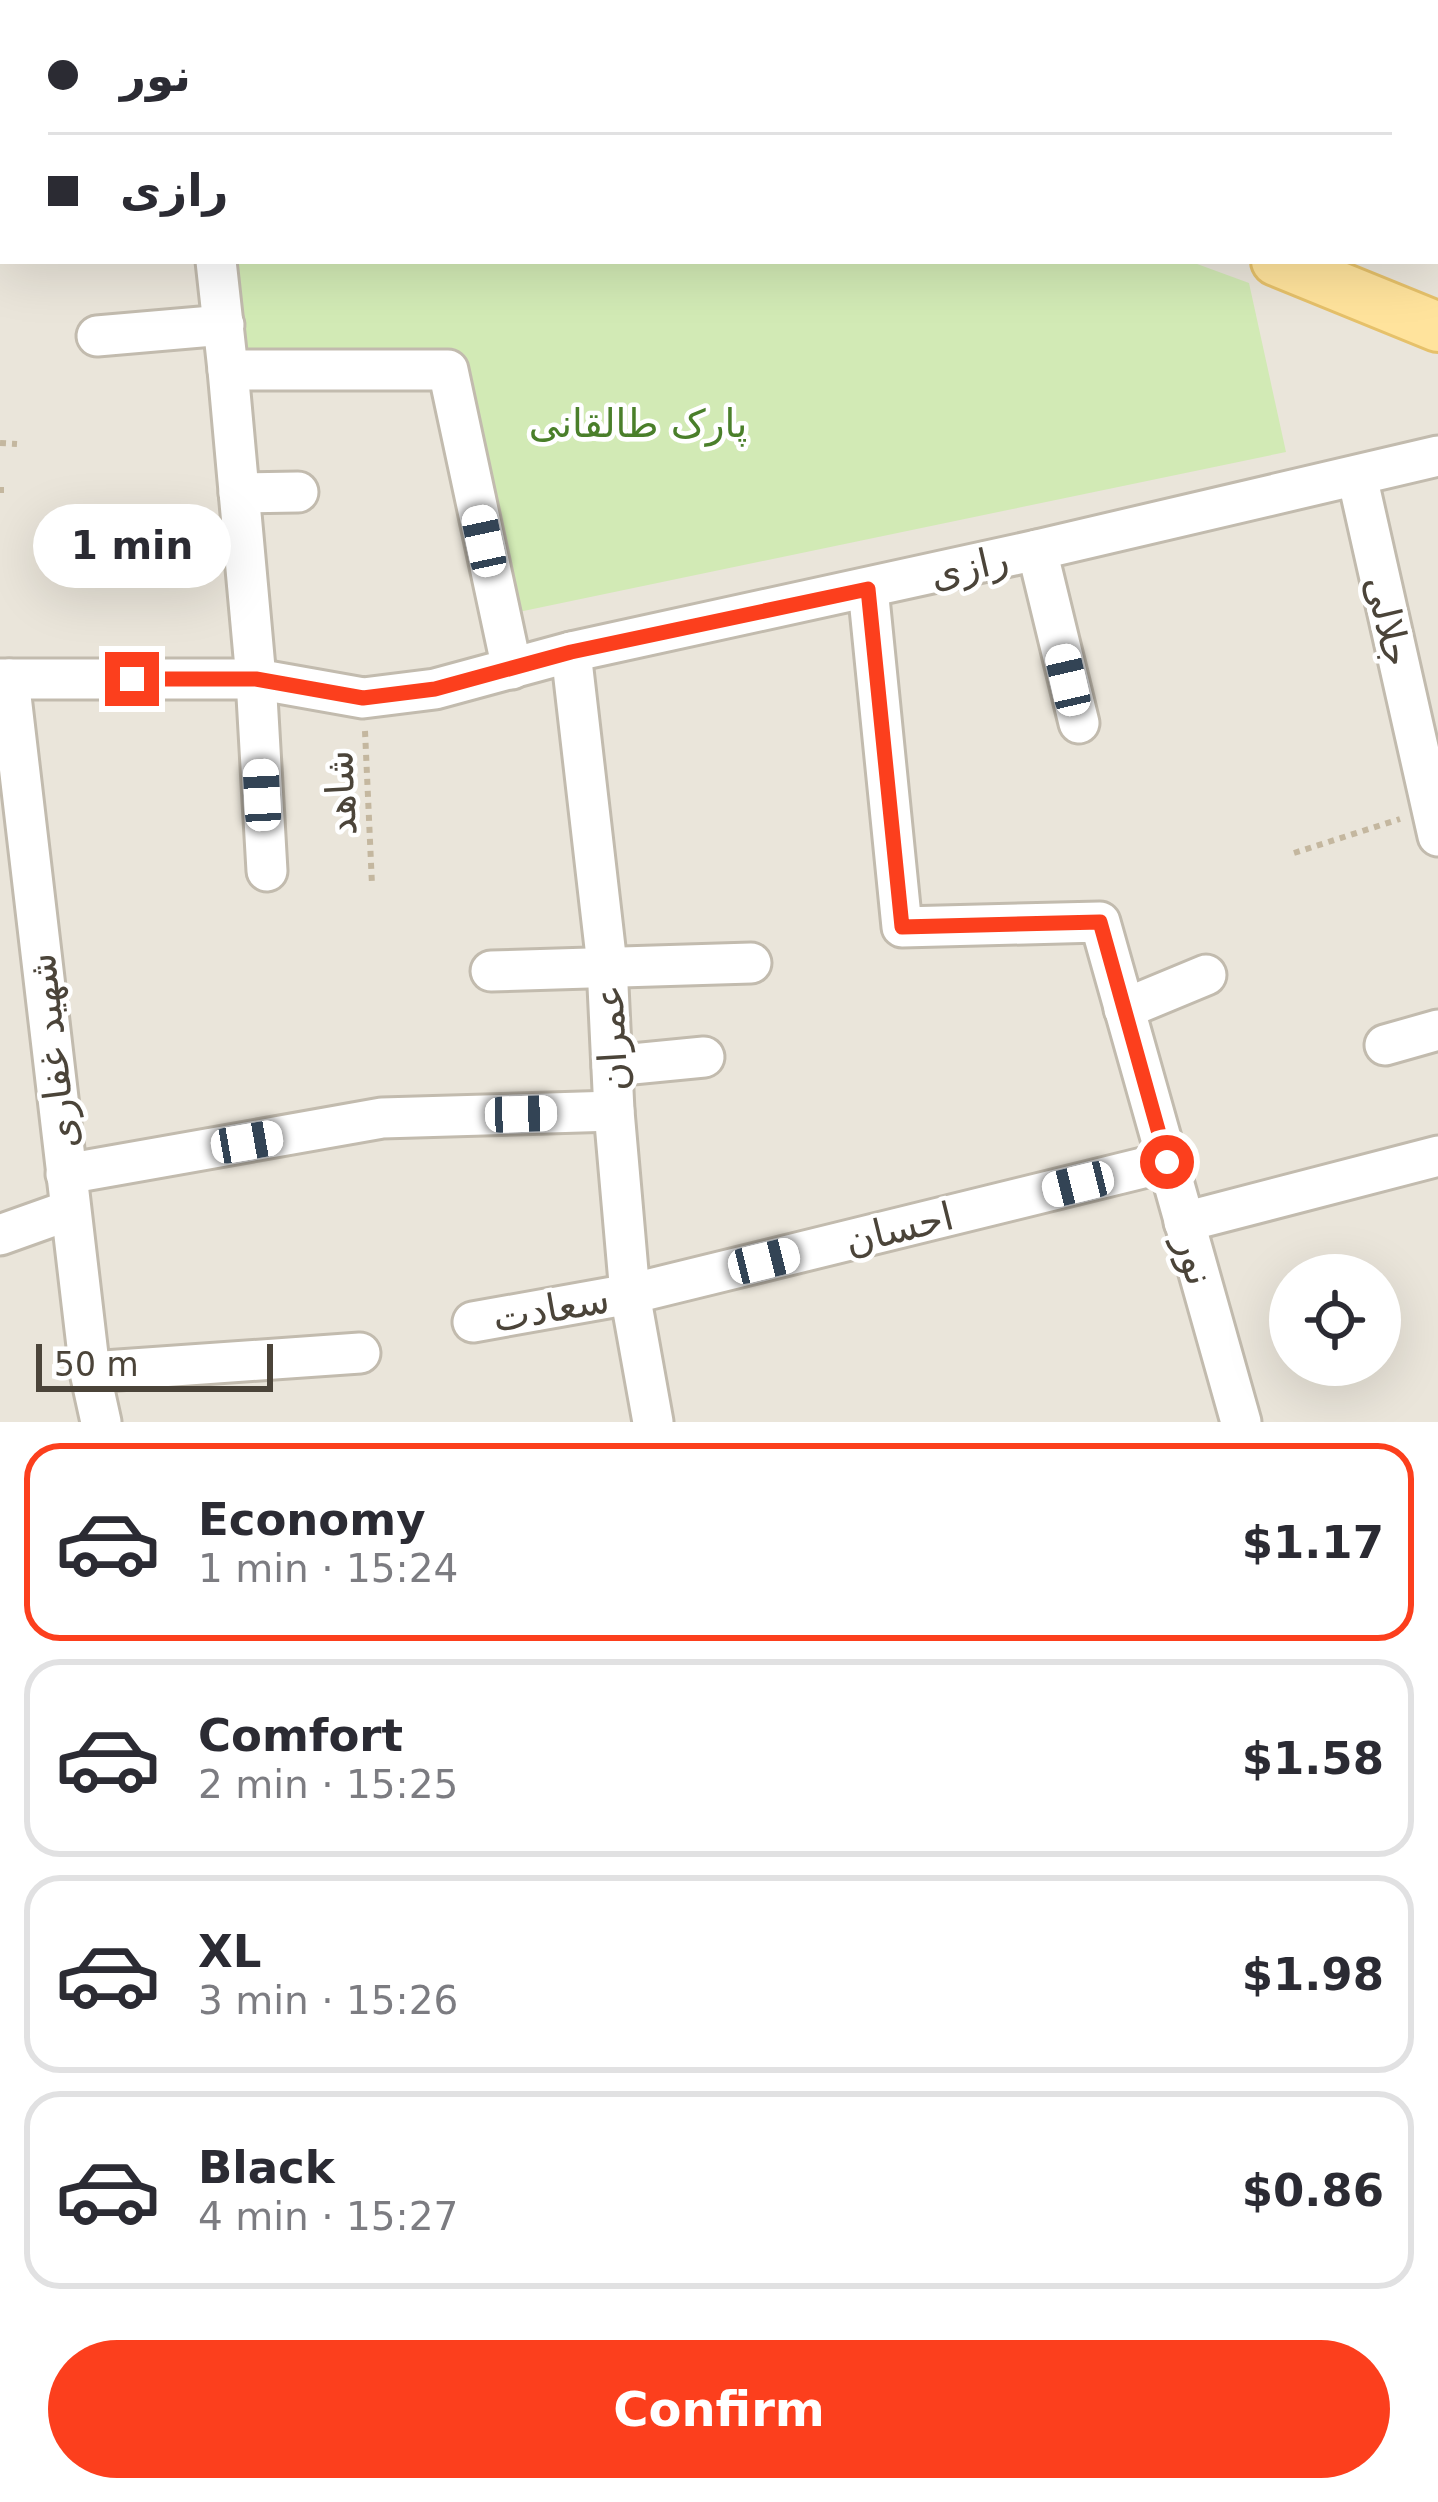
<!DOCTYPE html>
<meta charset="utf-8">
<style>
body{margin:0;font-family:"DejaVu Sans","Noto Sans Arabic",sans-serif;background:#f2f2f3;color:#2b2b33;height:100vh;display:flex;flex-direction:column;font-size:45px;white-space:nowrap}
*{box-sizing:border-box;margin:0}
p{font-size:39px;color:#7c7c81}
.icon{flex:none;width:66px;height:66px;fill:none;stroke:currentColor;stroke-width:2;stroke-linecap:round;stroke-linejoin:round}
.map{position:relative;height:1422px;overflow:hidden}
.details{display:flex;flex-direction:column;background:#fff;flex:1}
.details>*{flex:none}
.guide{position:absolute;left:0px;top:0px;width:1440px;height:264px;box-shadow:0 12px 48px #0002;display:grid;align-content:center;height:264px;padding:0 48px;background:#fff}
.buttons{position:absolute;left:1269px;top:1254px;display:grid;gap:24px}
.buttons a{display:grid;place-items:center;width:132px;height:132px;border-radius:50%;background:#fff;box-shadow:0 12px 48px #0002;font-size:60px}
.scale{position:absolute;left:36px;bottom:30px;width:237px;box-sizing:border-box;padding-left:12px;border:6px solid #4b4439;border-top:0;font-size:33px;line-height:42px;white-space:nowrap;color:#4b4439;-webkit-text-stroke:9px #fff;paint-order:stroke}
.end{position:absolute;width:54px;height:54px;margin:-27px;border:15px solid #fc3f1d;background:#fff;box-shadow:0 0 0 6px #fff}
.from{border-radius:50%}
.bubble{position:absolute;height:84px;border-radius:42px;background:#fff;box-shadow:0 12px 48px #0002;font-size:39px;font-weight:700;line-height:84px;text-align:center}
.car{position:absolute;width:36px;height:72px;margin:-36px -18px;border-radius:15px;box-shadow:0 0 9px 3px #0007;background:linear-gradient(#fff 24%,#345 0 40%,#fff 0 76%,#345 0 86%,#fff 0)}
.guide b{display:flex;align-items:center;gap:42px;height:114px;font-size:45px}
.guide b+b{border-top:3px solid #e1e1e2}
.guide i{width:30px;height:30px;background:#2b2b33}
ul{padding:21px 0 0;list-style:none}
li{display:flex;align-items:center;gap:36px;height:198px;margin:0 24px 18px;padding:0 24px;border:6px solid #e1e1e2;border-radius:36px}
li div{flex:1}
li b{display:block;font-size:45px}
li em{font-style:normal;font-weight:700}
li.current{border-color:#fc3f1d}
li>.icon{width:108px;height:108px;stroke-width:1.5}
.action{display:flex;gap:24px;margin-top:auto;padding:24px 48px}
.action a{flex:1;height:138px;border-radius:72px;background:#fc3f1d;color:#fff;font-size:48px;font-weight:700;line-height:138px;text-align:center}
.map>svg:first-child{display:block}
</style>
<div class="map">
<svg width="1438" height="1422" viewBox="0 0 1438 1422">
<rect width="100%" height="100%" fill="#f6f3ec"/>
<path fill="#eae5da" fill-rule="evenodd" d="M0,0H1438V1422H0ZM3,3H1437V261H3ZM1290,1275H1380V1365H1290Z"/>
<polygon fill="#d2eab5" points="232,261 1189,261 1249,283 1286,452 509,614 457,353 243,348"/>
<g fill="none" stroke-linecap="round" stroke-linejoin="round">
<g stroke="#c2bbae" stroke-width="45">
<g id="minor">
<polyline points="174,0 174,3"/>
<polyline points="508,3 508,0"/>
<polyline points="633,3 633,0"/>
<polyline points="763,3 767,3"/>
<polyline points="819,3 819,0"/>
<polyline points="887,3 888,0"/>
<polyline points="1437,230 1438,230"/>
<polyline points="216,261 228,370 448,370 512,669"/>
<polyline points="97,336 224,325"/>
<polyline points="228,370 256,679 267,871"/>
<polyline points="1357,476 1438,836"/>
<polyline points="239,493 298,492"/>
<polyline points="1037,550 1079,723"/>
<polyline points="868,588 902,927 1100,922 1241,1422"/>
<polyline points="571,652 607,965 614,1111 630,1294 653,1422"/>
<polyline points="0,679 256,679 363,698 435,689 571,652 1037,550 1438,456"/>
<polyline points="9,679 90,1372 101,1422"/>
<polyline points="491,971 751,963"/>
<polyline points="1124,1009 1206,975"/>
<polyline points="1385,1045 1438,1030"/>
<polyline points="612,1066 704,1057"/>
<polyline points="66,1174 382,1118 614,1111"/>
<polyline points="1184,1222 1438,1156"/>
<polyline points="0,1235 70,1210"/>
<polyline points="473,1322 630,1294 1167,1162"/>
<polyline points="90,1372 360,1353"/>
</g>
</g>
<g stroke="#e6c16a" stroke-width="54">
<g id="major">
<polyline points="0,167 3,167"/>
<polyline points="1276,261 1438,327"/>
</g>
</g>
<g stroke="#c4b79f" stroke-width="6" stroke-dasharray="6 6" stroke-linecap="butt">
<polyline points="0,443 17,444"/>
<polyline points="0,490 4,490"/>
<polyline points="365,731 372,885"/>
<polyline points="1294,853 1400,819"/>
</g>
<use href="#minor" stroke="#fff" stroke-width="39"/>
<use href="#major" stroke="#ffe39c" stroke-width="48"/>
</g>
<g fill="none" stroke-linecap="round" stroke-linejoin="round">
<polyline stroke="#fc3f1d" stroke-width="15" points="132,679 256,679 363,698 435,689 571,652 868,589 902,927 1100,922 1167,1162"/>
</g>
<g text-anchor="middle" stroke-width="9" stroke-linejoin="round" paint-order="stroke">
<g font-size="39" fill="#4a7f2a" stroke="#fff">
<text x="638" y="437">پارک طالقانی</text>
</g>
<g font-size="39" fill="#4b4439" stroke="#fff">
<text transform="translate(969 566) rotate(-13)" y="14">رازی</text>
<text transform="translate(1389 621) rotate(77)" y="14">جلالی</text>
<text transform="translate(340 793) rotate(-93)" y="14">شاهد</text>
<text transform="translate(611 1038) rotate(-93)" y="14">عمران</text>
<text transform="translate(52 1051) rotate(-97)" y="14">شهید غفاری</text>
<text transform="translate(899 1228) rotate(-14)" y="14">احسان</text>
<text transform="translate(1195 1260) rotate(74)" y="14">نور</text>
<text transform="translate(551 1308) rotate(-10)" y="14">سعادت</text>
</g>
</g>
</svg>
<div class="buttons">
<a><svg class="icon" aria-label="locate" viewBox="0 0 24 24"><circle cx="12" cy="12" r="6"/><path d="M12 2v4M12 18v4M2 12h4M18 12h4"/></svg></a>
</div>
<div class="scale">50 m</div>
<i class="end from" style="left:1167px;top:1162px"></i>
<i class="end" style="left:132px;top:679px"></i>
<div class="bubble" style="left:33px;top:504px;width:198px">1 min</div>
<i class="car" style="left:484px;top:541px;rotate:348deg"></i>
<i class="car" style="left:1068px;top:680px;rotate:347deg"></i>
<i class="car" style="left:262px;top:795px;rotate:357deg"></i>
<i class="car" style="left:521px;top:1114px;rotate:88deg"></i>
<i class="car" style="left:247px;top:1142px;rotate:80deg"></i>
<i class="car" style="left:1078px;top:1184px;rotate:256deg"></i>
<i class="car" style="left:764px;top:1261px;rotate:76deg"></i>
<div class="guide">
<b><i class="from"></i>نور</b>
<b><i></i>رازی</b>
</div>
</div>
<section class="details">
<ul>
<li class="current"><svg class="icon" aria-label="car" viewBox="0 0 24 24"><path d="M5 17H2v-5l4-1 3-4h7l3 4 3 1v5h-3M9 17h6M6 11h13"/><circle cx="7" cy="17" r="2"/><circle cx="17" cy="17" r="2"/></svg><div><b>Economy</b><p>1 min · 15:24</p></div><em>$1.17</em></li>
<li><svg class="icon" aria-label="car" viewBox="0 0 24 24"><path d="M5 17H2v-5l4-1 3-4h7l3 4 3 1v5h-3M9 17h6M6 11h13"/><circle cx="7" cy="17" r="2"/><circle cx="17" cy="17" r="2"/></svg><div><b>Comfort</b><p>2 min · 15:25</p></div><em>$1.58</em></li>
<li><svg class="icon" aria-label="car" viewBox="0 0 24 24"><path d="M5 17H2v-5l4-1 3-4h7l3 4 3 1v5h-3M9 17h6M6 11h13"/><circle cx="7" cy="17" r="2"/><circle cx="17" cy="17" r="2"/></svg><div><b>XL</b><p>3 min · 15:26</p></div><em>$1.98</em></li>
<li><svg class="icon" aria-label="car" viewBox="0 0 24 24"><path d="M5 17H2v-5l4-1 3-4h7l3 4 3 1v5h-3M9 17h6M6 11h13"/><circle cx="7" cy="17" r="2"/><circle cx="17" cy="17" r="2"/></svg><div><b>Black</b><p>4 min · 15:27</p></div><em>$0.86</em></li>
</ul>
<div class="action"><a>Confirm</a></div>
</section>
